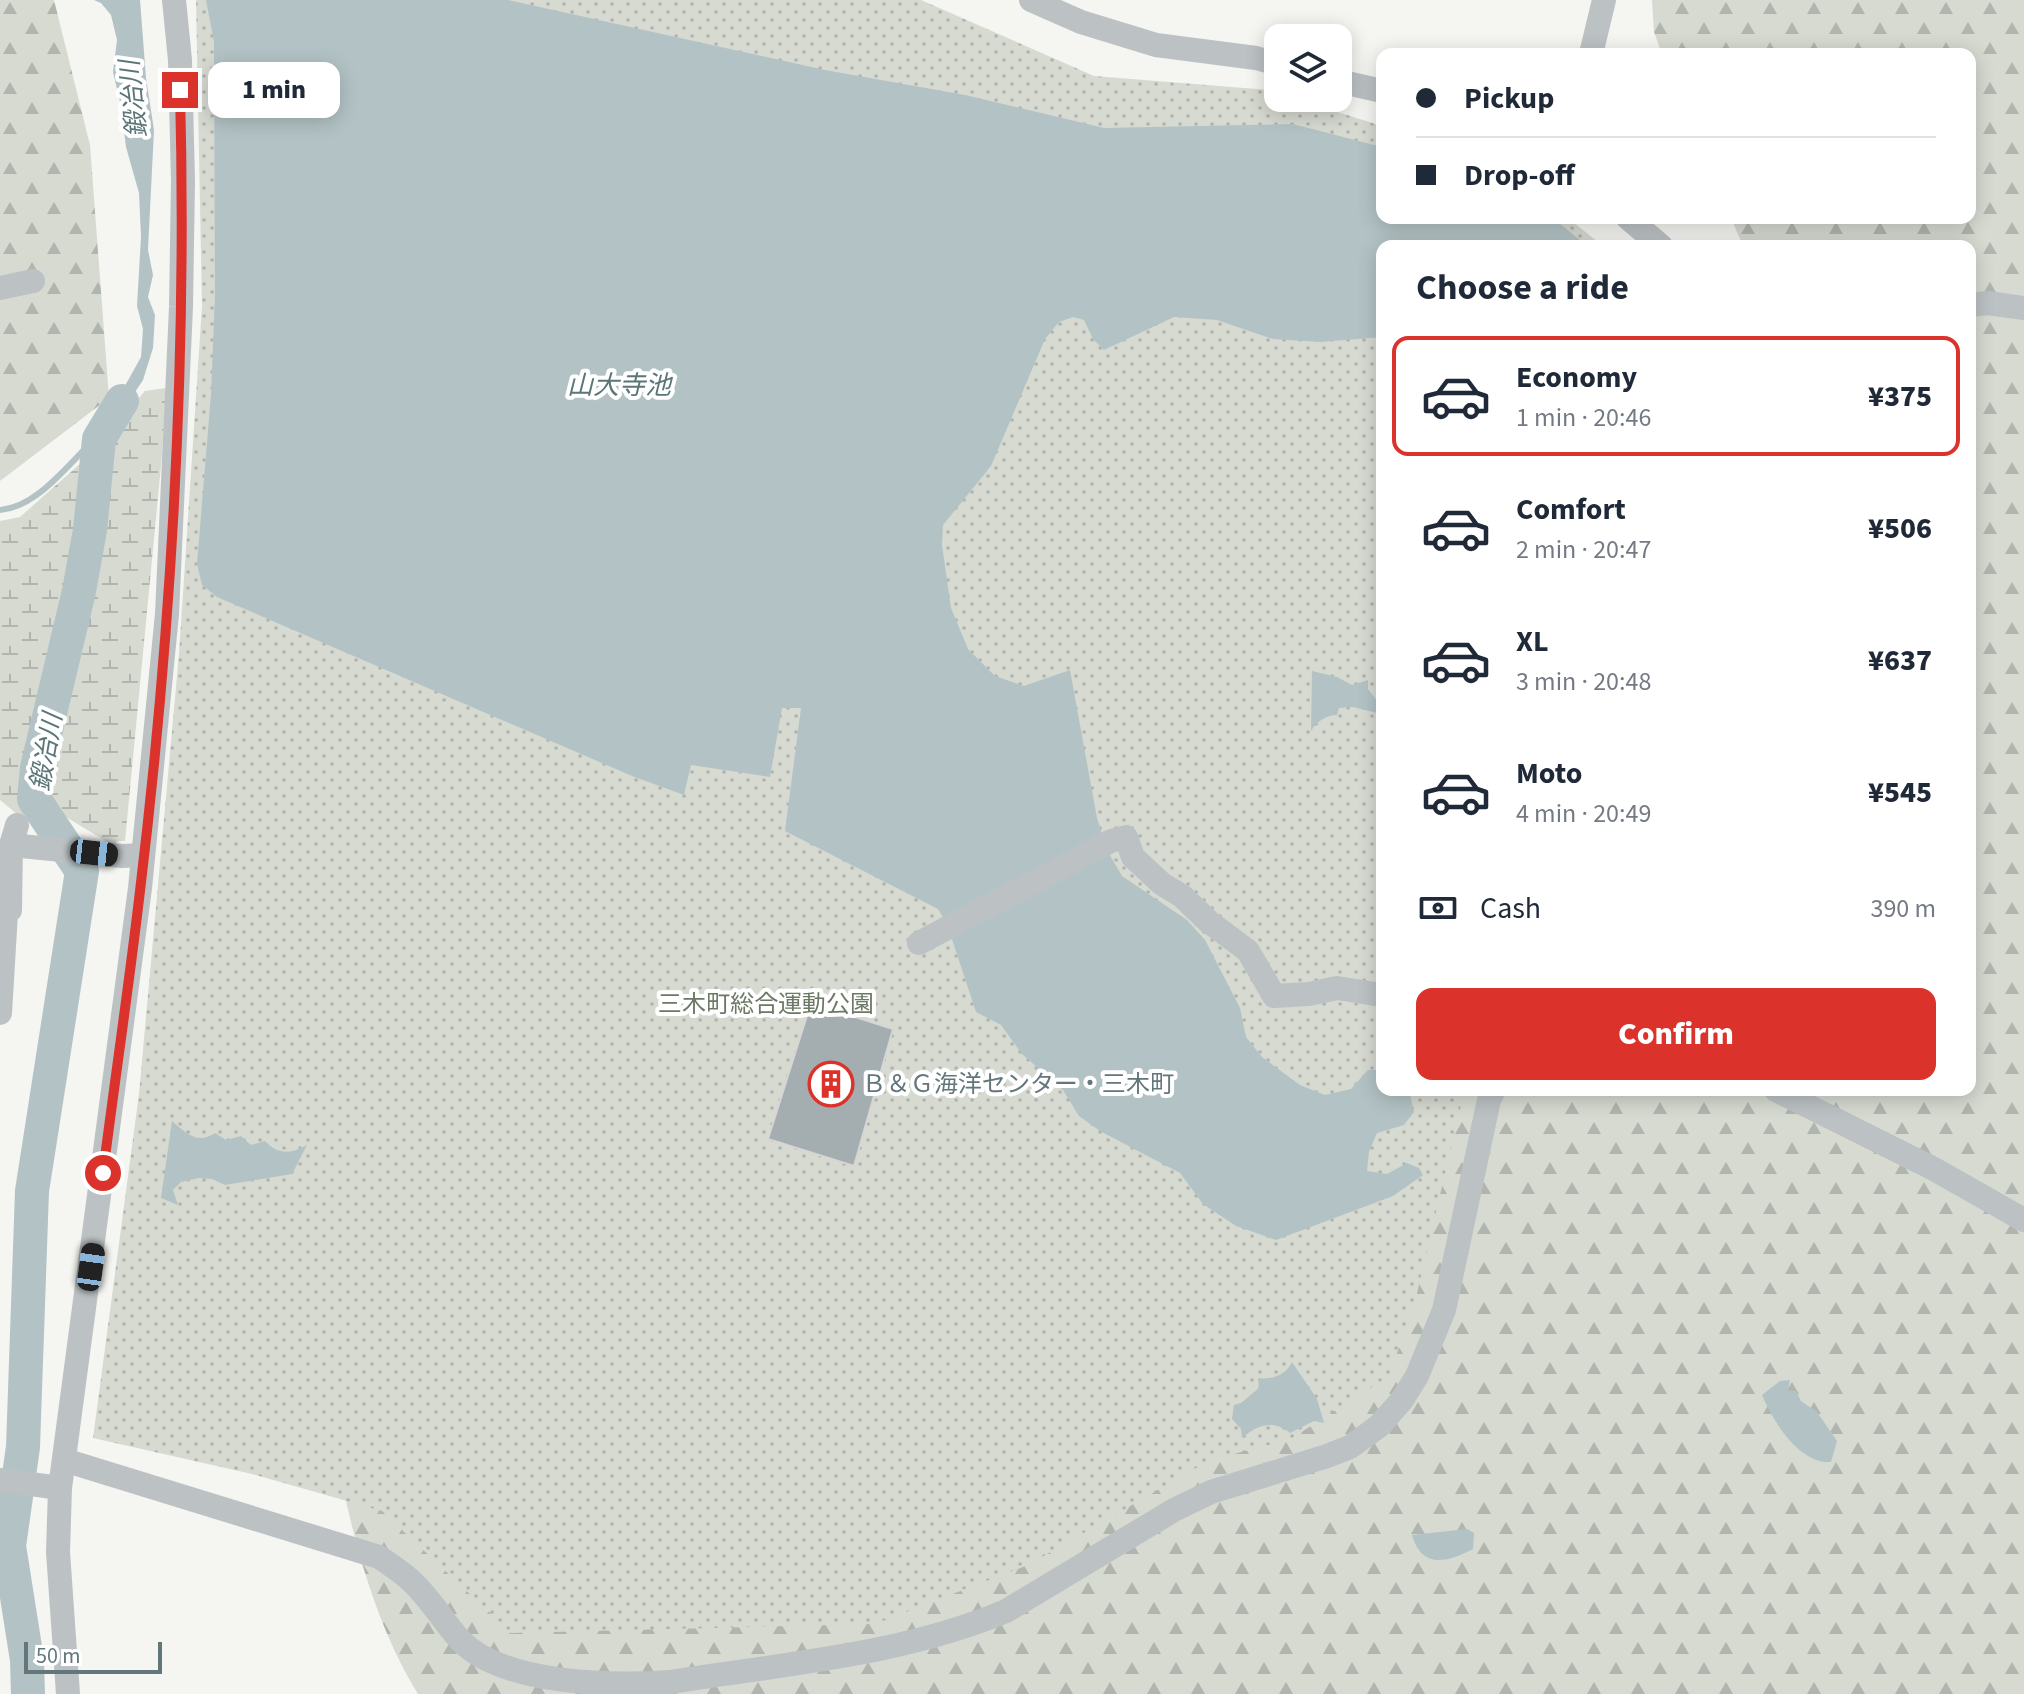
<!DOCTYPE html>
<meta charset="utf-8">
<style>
body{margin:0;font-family:"Source Sans 3","Noto Sans JP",sans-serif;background:#f6f6f7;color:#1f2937;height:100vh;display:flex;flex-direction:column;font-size:30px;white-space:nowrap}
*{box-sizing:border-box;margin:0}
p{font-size:26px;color:#747a83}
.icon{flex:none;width:44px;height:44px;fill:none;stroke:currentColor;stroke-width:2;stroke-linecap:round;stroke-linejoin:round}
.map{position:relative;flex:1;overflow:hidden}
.drawer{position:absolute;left:1376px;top:240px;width:600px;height:856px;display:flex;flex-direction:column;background:#fff;border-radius:16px;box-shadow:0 4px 20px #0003}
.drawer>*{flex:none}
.banner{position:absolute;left:1376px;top:48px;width:600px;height:176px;border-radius:16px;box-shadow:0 4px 20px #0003;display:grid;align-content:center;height:176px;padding:0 40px;background:#fff}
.controls{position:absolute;left:1264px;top:24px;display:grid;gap:16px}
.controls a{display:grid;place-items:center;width:88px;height:88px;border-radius:16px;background:#fff;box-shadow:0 4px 20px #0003;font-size:40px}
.scale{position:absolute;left:24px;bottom:20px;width:138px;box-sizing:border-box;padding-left:8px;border:4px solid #62767c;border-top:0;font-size:22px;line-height:28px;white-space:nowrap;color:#62767c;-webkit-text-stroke:6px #fff;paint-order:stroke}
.end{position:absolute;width:36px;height:36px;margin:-18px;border:10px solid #db332c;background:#fff;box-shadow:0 0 0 4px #fff}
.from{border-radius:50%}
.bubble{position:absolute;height:56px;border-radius:16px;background:#fff;box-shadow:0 4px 20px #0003;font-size:26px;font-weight:800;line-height:56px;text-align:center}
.car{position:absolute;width:24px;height:48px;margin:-24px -12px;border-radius:10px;box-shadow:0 0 6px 2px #0007;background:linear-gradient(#222 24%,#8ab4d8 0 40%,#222 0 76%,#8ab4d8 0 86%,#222 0)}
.banner b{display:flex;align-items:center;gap:28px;height:76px;font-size:30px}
.banner b+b{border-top:2px solid #e0e1e3}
.banner i{width:20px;height:20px;background:#1f2937}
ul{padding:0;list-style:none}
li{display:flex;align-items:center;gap:24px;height:120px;margin:0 16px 12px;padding:0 24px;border:4px solid transparent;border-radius:16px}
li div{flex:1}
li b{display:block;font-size:30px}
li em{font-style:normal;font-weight:800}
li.on{border-color:#db332c}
li>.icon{width:72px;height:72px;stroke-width:1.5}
h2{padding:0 40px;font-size:36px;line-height:96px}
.pay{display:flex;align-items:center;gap:20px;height:88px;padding:0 40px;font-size:30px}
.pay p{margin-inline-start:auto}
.cta{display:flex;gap:16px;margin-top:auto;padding:16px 40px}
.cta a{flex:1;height:92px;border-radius:16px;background:#db332c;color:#fff;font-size:32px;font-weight:800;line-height:92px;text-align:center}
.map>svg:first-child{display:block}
</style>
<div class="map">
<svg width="2024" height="1694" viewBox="0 0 2024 1694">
<defs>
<pattern id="forest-firs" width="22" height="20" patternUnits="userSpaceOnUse" patternTransform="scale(2)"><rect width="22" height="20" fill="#d6dad1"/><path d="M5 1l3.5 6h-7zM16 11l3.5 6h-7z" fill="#b1b5af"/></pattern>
<pattern id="wetland-marsh" width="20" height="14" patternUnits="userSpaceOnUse" patternTransform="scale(2)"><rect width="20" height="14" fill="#d6dad1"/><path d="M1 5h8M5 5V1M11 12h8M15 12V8" fill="none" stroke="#b1b5af"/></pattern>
<pattern id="park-dots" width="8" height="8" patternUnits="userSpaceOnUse" patternTransform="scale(2)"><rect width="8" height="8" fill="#d6dad1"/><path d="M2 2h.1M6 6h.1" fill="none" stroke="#b1b5af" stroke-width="1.8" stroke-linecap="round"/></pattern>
</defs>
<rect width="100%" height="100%" fill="#f5f5f2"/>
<g fill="url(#forest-firs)">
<polygon points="0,0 54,0 90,145 109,398 0,481"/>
<path d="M1652,0H2024V1694H418C374,1622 354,1541 337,1460L1382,1090H1970V246H1743L1731,218H1970V54H1662L1654,32Z"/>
</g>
<g fill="url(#wetland-marsh)">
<polygon points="166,388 162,455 125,841 118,841 114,846 41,802 45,768 73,659 90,575 108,443 127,412 145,391"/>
<polygon points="90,455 69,588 30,762 27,806 23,819 0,800 0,521 20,517"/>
</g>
<polygon fill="url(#park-dots)" points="196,0 921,0 1094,76 1269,90 1278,93 1278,98 1293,98 1382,126 1382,218 1568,218 1603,246 1382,246 1382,1090 1470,1090 1462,1101 1415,1302 1389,1376 1289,1440 1210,1460 1028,1565 875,1624 511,1633 382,1511 252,1474 93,1438 139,1094 179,654 202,306"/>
<g fill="#b3c3c5">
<polygon points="94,0 140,0 146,78 154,130 148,250 153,275 148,297 155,315 153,348 143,380 103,440 96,438 141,357 143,329 137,306 141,237 139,193 126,147 121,106 113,72 117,40 111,15 101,3"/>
<polygon points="206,0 508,0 825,70 965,95 1104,128 1293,124 1382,147 1382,218 1553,218 1587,246 1382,246 1382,337 1321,342 1273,339 1217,320 1174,317 1104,350 1093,339 1084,320 1073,317 1059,322 1045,339 991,466 943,525 942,545 951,608 968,649 995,676 1024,686 1070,670 1097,818 1107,850 1122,876 1187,920 1205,940 1240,1008 1246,1037 1262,1057 1300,1085 1325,1095 1351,1089 1368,1070 1382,1070 1382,1090 1409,1090 1414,1112 1404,1125 1377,1133 1369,1152 1367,1171 1387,1174 1407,1163 1419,1168 1423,1175 1393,1196 1276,1240 1236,1226 1203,1204 1180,1173 1100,1131 1079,1116 1063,1090 1022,1054 1001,1025 976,1012 947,924 938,909 785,831 801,708 782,708 770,777 691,765 684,795 632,776 217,597 202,585 197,564 211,394 215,296 214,42"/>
<path d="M1312,671L1337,677L1352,685L1368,680V689L1378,702L1381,714L1353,707L1339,708L1337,715C1326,715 1316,722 1311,731Z"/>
<path d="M172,1121C186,1133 197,1145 215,1133L226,1140L241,1136L251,1145L265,1141C278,1155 291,1154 307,1145L292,1174L225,1185L212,1179L199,1178L181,1182L173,1190L178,1205L161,1198Z"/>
<path d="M1292,1362L1317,1399L1324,1423L1314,1421L1290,1433C1273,1419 1257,1425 1242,1438L1241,1429L1232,1419L1234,1405L1241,1403L1259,1388L1258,1378C1272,1380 1286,1375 1292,1362Z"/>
<path d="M1790,1380L1788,1390L1796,1391L1801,1401L1817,1412L1837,1441L1831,1462C1799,1464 1773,1421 1762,1395L1780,1381Z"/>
<path d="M1467,1529L1474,1533L1473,1549C1448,1562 1422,1570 1412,1535Z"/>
</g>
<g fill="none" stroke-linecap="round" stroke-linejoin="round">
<path stroke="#b3c3c5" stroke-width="6" d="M0,510C38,507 69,463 96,438"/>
<polyline stroke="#b3c3c5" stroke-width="34" points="28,1694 27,1660 9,1546 23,1447 32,1191 82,871 34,799 37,768 79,591 90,530 99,439 122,401"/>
</g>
<polygon fill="#a4aeb1" stroke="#d7d6d5" stroke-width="2" points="811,1003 893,1029 854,1166 768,1139"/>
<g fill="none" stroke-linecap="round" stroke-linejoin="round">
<g stroke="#bcc2c4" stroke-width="24">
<polyline points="1031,0 1081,22 1156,45 1256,58 1278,64"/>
<polyline points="1591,54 1604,0"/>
<polyline points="1338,81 1382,91"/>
<polyline points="1628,218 1661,246"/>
<polyline points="0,288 33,281"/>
<polyline points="1970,305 1988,303 2024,308"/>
<polyline points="11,845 122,856 143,855"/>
<polyline points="919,943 1111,841 1126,837 1133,857 1162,884 1182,896 1208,921 1248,951 1274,996 1309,994 1337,988 1382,995"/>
<polyline points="0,1013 6,913 10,910 11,845 17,825"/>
<polyline points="1776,1090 1934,1169 2024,1220"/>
<path d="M64,1460L379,1557C389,1564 400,1571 409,1579C429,1596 442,1620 460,1640C503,1685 612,1686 671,1682C782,1664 902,1655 1006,1611L1174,1510L1211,1492L1327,1456L1350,1447L1379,1426L1402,1400L1417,1376L1444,1310L1489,1100L1494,1090"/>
<polyline points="0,1480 60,1488"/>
<polyline points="68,1694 58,1552 60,1488 140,888 167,614 181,307 183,181 180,60 174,0"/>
</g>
</g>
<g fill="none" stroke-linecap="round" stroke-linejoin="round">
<path stroke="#db332c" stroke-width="10" d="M103,1173C115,1079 129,985 140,891C172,626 187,357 180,90"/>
</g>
<defs>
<g id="building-ring" transform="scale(2.3)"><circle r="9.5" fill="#fff" stroke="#db332c" stroke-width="1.5"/><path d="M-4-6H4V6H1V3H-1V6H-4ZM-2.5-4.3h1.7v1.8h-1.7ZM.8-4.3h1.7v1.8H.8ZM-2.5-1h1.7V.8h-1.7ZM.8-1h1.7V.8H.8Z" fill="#db332c"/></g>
</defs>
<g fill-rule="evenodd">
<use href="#building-ring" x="831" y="1084"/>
</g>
<g text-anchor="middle" stroke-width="8" stroke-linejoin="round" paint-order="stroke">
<g font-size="24" fill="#6c7964" stroke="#fff">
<text x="766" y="1012">三木町総合運動公園</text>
</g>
<g font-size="24" fill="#62767c" stroke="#fff" text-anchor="start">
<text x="862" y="1092">Ｂ＆Ｇ海洋センター・三木町</text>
</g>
<g font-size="26" font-style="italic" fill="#5c7678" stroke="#fff">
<text transform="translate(133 99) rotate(-96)" y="9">鍛冶川</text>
<text x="619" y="394">山大寺池</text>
<text transform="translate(46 752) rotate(-80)" y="9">鍛冶川</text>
</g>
</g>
</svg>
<div class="controls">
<a><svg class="icon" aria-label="layers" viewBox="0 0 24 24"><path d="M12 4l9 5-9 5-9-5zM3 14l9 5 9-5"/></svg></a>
</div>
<div class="scale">50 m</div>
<i class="end from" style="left:103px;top:1173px"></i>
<i class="end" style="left:180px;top:90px"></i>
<div class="bubble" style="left:208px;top:62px;width:132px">1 min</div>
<i class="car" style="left:94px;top:853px;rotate:96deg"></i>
<i class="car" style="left:91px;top:1267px;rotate:8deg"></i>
<div class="banner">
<b><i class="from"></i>Pickup</b>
<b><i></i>Drop-off</b>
</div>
<section class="drawer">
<h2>Choose a ride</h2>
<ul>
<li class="on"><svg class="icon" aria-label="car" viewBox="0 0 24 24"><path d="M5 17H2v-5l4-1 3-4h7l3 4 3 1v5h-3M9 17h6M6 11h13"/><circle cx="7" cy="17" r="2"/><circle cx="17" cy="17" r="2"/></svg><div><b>Economy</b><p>1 min · 20:46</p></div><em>¥375</em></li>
<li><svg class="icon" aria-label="car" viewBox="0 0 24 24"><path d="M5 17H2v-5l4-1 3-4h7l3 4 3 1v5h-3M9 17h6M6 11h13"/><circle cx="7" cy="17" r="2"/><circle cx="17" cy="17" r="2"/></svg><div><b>Comfort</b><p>2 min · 20:47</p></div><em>¥506</em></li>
<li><svg class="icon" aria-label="car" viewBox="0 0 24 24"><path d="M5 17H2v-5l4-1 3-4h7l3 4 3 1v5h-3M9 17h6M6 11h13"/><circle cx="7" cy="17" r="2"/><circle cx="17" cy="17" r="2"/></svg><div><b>XL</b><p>3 min · 20:48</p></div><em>¥637</em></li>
<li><svg class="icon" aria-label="car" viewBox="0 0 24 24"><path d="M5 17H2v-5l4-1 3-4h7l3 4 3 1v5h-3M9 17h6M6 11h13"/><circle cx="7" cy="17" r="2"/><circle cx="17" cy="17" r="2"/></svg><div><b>Moto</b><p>4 min · 20:49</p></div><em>¥545</em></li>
</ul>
<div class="pay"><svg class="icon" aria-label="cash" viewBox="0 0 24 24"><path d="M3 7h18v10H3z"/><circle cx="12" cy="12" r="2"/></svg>Cash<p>390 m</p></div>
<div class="cta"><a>Confirm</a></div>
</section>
</div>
